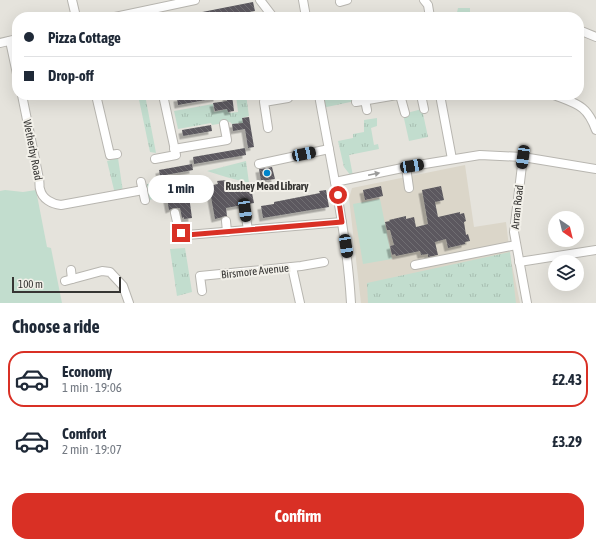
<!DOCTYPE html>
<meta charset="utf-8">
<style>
body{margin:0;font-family:"Asap Condensed",sans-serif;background:#f6f6f7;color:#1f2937;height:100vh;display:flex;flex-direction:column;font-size:15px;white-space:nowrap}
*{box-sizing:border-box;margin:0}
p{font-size:13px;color:#747a83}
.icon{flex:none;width:22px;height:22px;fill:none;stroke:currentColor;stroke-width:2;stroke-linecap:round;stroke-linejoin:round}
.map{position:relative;height:303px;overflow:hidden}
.side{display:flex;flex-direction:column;background:#fff;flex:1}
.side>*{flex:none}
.hud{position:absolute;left:12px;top:12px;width:572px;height:88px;border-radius:16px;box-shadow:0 4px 16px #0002;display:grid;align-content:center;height:88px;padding:0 12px;background:#fff}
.needle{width:26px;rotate:145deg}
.fabs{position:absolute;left:548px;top:211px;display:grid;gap:8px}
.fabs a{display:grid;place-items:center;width:36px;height:36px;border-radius:50%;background:#fff;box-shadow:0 4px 16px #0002;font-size:20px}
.scale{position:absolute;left:12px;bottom:10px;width:109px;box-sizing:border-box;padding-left:4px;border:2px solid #363533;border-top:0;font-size:11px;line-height:14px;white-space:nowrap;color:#363533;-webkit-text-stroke:3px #f2f0e9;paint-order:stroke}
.end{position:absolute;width:18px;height:18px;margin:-9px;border:5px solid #d93025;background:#fff;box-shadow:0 0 0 2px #fff}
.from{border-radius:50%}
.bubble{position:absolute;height:28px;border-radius:14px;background:#fff;box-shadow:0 4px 16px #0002;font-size:13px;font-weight:700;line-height:28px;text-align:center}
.car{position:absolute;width:12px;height:24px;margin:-12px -6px;border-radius:5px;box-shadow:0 0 3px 1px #0007;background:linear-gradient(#222 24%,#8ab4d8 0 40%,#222 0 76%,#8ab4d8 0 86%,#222 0)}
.hud b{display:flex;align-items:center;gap:14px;height:38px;font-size:15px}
.hud b+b{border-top:1px solid #e0e1e3}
.hud i{width:10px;height:10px;background:#1f2937}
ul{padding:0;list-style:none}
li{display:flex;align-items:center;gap:12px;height:56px;margin:0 8px 6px;padding:0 4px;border:2px solid transparent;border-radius:16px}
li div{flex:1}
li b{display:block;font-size:15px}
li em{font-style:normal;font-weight:700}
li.selected{border-color:#d93025}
li>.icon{width:36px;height:36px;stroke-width:1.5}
h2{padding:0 12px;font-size:18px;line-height:48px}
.action{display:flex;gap:8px;margin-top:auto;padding:8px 12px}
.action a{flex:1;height:46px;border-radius:16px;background:#d93025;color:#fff;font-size:16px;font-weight:700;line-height:46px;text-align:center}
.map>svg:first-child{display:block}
</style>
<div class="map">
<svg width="596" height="303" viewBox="0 0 596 303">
<defs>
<pattern id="grass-tufts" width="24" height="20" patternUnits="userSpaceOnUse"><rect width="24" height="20" fill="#c2ddce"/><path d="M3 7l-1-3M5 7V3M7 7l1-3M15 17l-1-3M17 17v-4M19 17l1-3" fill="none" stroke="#a7beb1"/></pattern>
<pattern id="forest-crowns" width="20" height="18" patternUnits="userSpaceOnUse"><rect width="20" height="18" fill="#c2ddce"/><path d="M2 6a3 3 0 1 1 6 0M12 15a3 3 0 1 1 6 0" fill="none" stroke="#a7beb1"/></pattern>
<pattern id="building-back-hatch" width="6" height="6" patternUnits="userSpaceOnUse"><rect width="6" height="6" fill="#5b595e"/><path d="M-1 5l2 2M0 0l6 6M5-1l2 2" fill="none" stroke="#706e72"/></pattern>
<filter id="shadow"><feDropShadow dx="-3.5" dy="3.5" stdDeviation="0" flood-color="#0004"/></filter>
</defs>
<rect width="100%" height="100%" fill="#e5e3dc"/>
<polygon fill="#dbd6c9" points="465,165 474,227 506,222 510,255 520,303 361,303 349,198 352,188"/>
<g fill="url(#grass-tufts)">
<polygon points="458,8 470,8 470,17 456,17"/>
<polygon points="138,95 145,95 156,153 150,152"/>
<polygon points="236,95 246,95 249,116 242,118 243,123 232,124 230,122 212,125 211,123 178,129 174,111 213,104 214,112 228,109 229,113 238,112"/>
<polygon points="354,95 355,101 322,108 321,100"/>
<polygon points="422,109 428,137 409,141 403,114"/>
<polygon points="377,118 377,126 371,128 374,145 378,144 379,149 349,155 353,176 351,176 344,167 338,141 353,138 353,134 364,132 364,120"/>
<polygon points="118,158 123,192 115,194 107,161"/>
<polygon points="246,161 249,183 226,177 207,171"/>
<polygon points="185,248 192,292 177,296 170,249"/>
<polygon points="510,252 516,303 368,303 367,283"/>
</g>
<polygon fill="url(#forest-crowns)" points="154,183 158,198 149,200 147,184"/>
<g fill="#c2ddce">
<polygon points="5,190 23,192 36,190 47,247 51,248 62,303 0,303 0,191"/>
<polygon points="380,199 392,259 363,264 353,204"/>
</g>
<g fill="url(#building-back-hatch)" filter="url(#shadow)">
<polygon points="253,2 255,11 220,17 192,17 192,14"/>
<polygon points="195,95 217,95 217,98 178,105 177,98"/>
<polygon points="226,95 232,95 234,111 228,112 227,109 215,111 213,103 227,101"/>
<polygon points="249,117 254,147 248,148 245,129 233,131 232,124 243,123 242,118"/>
<polygon points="211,125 212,131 183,136 182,130"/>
<polygon points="245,148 246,155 194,164 193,157"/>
<polygon points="192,164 193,170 160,176 159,170"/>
<polygon points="272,167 275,179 261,181 259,169"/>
<polygon points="227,180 229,192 251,188 254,203 226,208 227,216 215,219 209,186 218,184 217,181"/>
<polygon points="381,186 383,196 365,200 363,190"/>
<polygon points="441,186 444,200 435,202 438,217 460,212 460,214 464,213 466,221 464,222 466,235 468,234 470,241 465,242 465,244 448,248 446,239 435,242 438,255 428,257 428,254 421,255 420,251 396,256 395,254 392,255 390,246 394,245 390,230 387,230 385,222 390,221 389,220 406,216 406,219 414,217 416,227 428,224 422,190"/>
<polygon points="326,190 329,207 263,218 261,206 274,204 274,202 320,193 319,191"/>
<polygon points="189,196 192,218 184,219 184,217 182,218 180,208 174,208 169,210 167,199"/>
</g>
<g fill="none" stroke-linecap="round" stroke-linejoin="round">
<g stroke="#b8b6b0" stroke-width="10">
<g id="minor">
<polyline points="72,0 76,17"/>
<polyline points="260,0 273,17"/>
<polyline points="303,0 306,17"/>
<polyline points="424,0 428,5 430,17"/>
<polyline points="340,2 347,0"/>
<polyline points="115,17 195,0"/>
<polyline points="579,30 596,37"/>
<polyline points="10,41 17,74"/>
<polyline points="0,43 17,39"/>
<path d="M22,95L39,179C40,182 39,187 40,189C42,199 52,204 61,205L143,190"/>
<polyline points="96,95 110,155 117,154"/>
<path d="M319,95C331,164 347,233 351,303"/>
<polyline points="400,95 405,113"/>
<polyline points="421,95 424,109"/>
<polyline points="440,95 452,159"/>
<path d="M554,95C577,104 587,105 596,130"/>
<polyline points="365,100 367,110"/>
<polyline points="356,102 397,95"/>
<polyline points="268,128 264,102 288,98 288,95"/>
<polyline points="174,149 227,140 224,124"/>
<polyline points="523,157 514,232 527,303"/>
<polyline points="155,159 176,155 163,95"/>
<polyline points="259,164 329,149"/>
<polyline points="406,167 409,188"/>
<polyline points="141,182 145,200"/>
<polyline points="335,182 412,166 480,155 523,157 596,169"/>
<polyline points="245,211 248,230"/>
<polyline points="175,213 178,226 181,233 187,235 342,222"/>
<polyline points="226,221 227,232"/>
<polyline points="519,262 596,250"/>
<polyline points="415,265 516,245"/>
<polyline points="292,267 300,303"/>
<polyline points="71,270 72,279"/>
<polyline points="65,281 102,271 110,272 123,286 129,303"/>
<polyline points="202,291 200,276 301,266 324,262"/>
</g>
</g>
<use href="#minor" stroke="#fff" stroke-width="8"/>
</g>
<defs><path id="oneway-solid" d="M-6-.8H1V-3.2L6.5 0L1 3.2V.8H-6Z"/></defs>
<use fill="#9a9a99" href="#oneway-solid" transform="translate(374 174) rotate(-12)"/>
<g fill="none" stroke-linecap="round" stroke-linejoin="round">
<polyline stroke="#d93025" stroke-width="5" points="181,233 187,235 342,222 338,195"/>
</g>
<circle fill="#0084cb" stroke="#f2f0e9" stroke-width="1.5" cx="267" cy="173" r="4"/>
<g text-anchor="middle" stroke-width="4" stroke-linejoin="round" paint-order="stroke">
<g font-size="11" fill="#363533" stroke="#f2f0e9">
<text transform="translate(33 150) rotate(79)" y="4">Wetherby Road</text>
<text transform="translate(517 207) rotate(-84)" y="4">Arran Road</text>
<text transform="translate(255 271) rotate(-6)" y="4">Birsmore Avenue</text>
</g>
<g font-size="11" font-weight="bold" fill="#363533" stroke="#f2f0e9">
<text x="267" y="190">Rushey Mead Library</text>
</g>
</g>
</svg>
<div class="fabs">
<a><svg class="needle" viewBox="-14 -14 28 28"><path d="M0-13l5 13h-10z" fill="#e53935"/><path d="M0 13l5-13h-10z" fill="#747a83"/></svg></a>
<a><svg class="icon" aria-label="layers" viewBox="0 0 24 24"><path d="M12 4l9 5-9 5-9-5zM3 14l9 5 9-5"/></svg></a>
</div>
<div class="scale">100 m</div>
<i class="end from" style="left:338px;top:195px"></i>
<i class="end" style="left:181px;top:233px"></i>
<div class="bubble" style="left:148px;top:175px;width:66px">1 min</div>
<i class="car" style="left:304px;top:154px;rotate:78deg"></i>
<i class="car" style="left:523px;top:157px;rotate:188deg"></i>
<i class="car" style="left:412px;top:166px;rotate:80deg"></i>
<i class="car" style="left:245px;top:210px;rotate:172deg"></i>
<i class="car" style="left:346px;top:246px;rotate:171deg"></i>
<div class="hud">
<b><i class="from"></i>Pizza Cottage</b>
<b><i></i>Drop-off</b>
</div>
</div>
<section class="side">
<h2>Choose a ride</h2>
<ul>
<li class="selected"><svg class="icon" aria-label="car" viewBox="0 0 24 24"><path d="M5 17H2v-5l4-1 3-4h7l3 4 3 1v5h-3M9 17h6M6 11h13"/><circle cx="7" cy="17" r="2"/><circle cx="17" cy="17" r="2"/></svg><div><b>Economy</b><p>1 min · 19:06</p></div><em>£2.43</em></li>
<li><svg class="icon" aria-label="car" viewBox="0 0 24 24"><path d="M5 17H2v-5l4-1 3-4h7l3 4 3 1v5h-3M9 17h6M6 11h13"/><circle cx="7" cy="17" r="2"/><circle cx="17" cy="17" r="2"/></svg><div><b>Comfort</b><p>2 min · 19:07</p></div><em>£3.29</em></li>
</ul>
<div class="action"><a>Confirm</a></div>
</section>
